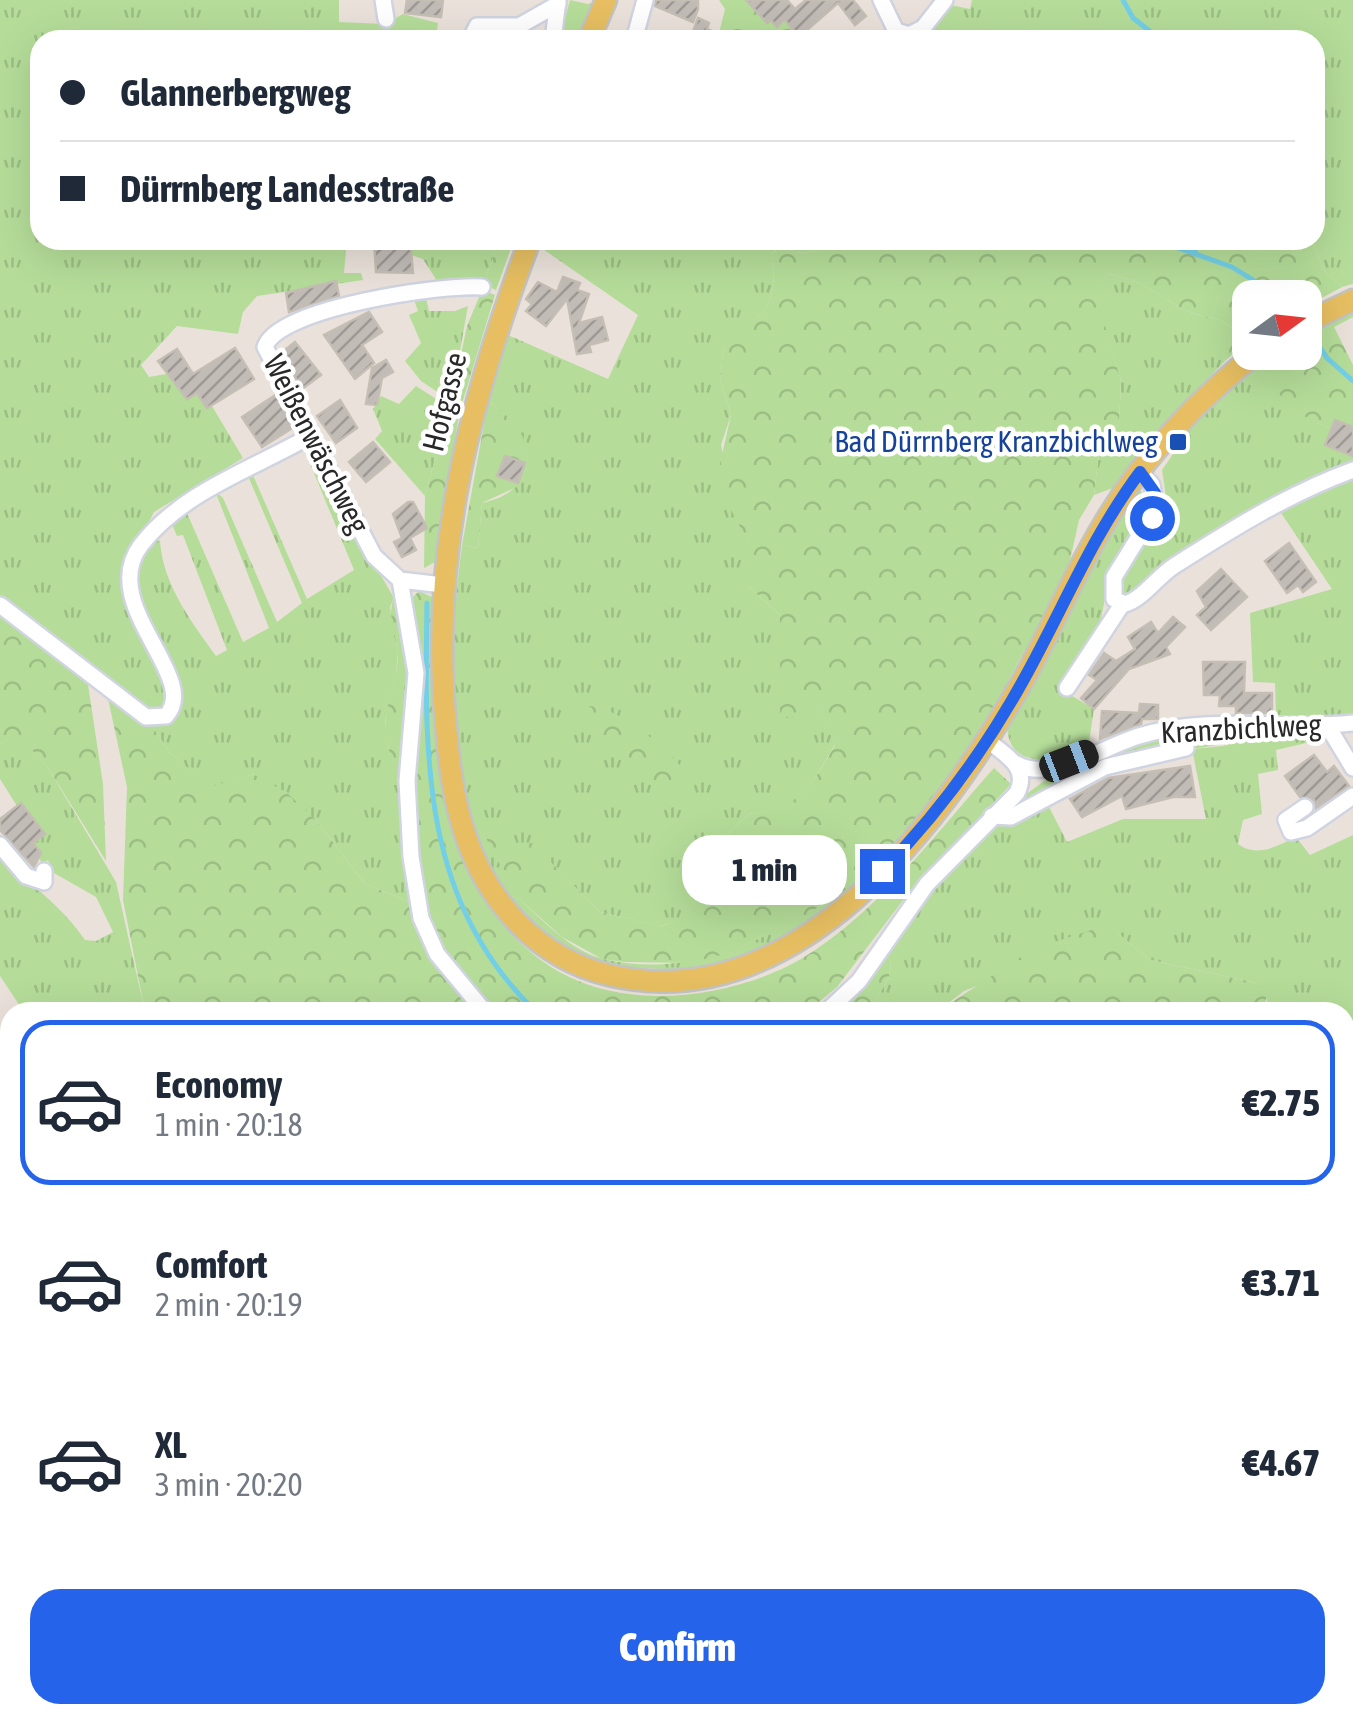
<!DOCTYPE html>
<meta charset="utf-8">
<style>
body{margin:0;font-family:"Asap Condensed",sans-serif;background:#f2f2f3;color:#1f2937;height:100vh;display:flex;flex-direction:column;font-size:38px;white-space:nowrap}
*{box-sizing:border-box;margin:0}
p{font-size:32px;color:#747a83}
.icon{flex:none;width:55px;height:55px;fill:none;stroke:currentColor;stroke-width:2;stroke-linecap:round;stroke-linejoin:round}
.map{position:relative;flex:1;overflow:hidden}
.side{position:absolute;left:0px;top:1002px;width:1355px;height:722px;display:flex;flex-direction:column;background:#fff;border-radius:30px 30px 0 0;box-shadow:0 10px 40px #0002}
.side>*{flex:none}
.banner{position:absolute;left:30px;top:30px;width:1295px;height:220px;border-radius:30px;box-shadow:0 10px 40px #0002;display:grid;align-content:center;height:220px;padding:0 30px;background:#fff}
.needle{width:65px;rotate:75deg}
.fabs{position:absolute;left:1232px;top:280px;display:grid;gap:20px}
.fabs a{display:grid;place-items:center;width:90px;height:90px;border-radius:20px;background:#fff;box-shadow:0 10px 40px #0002;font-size:50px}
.end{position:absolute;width:45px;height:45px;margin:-22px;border:12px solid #2563eb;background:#fff;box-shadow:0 0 0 5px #fff}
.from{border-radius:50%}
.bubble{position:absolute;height:70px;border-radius:30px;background:#fff;box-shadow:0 10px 40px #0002;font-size:32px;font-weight:800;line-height:70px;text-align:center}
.car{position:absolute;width:30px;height:60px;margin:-30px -15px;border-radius:12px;box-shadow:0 0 8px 2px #0007;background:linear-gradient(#222 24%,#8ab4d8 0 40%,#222 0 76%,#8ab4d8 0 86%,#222 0)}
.banner b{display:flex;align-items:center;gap:35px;height:95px;font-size:38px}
.banner b+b{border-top:2px solid #e0e1e3}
.banner i{width:25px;height:25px;background:#1f2937}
ul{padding:18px 0 0;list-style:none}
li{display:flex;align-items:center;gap:30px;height:165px;margin:0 20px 15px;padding:0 10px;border:5px solid transparent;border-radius:30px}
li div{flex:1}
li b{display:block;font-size:38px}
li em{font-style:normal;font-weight:800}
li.current{border-color:#2563eb}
li>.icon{width:90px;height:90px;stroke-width:1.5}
.primary-button{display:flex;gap:20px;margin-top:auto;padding:20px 30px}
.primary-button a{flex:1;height:115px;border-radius:30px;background:#2563eb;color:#fff;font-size:40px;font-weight:800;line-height:115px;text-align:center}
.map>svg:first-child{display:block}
</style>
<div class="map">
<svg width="1353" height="1724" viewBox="0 0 1353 1724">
<defs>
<pattern id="grass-tufts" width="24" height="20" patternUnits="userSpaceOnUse" patternTransform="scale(2.5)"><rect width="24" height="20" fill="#b5dd99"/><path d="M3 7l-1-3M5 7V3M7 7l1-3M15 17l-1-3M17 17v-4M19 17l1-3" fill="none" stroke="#9cbe84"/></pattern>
<pattern id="forest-crowns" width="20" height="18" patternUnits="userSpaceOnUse" patternTransform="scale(2.5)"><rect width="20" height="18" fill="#b5dd99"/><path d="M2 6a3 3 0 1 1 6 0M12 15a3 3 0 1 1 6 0" fill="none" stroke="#9cbe84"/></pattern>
<pattern id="building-hatch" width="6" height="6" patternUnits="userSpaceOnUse" patternTransform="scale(2.5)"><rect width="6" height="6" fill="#c2bcb7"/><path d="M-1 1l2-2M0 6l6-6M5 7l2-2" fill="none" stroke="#9e9995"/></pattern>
</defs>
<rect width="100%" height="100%" fill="#eae2da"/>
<g fill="url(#grass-tufts)">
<polygon points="0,0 339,0 339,22 385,24 403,14 438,23 436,38 414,40 40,40 40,240 347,240 344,273 361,273 363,280 257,296 243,312 238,334 177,326 141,365 149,377 171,373 197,393 207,408 212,406 243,458 154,512 126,567 168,691 166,708 150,712 0,598"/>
<polygon points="570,0 588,4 598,0 582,40 559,40"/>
<polygon points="972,0 1353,0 1353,284 1342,287 1324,270 1312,240 1315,40 921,40 951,5 970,9"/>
<polygon points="410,240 500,240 483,284 439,284 423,259 411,255"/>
<path d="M550,240H821L818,251L800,253L778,247L771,255C781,306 761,316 724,346L720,378L731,415L721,445L737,516L749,544V587L780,615V716L820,705L835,744L816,777L788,807L749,814L710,850L704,886L686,918L661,926L600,912L532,844L517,897C542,919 570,951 604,959C700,982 784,929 861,881C795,940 736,977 645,968C630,967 613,968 599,964C583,960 566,948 553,939C432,858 446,672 462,545L478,548L482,503C548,488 535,431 488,402L506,334L608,379L638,315L540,247Z"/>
<path d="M1109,274C1146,282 1152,292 1183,309C1202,319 1219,314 1234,331L1223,350L1225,361L1151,437L1113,488L1094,495L1099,453L1119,424L1121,381L1093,288Z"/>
<polygon points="426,298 429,311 455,311 468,306 451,401 421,381 405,361 421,343 409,315 418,311 414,300"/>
<path d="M1271,357C1267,395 1301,417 1331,429L1326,445L1353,456V464L1279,495L1126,596L1119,583L1142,543L1168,510L1162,470L1207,405Z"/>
<polygon points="416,386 449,407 425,496 375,439 382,431 373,409 381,396 399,404"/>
<path d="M307,456H312L394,598L390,607L398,652L396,675L385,721L388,747L403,787L413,903L365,884L316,820L253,774L210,788L170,753L152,726L170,722L181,706C179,643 103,604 154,538L160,541C163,585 191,621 216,656L227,650L183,535L177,536L171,522L187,513L243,642L269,628L215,491L223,498L277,622L302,603L248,476L252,473L307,599L354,570Z"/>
<polygon points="1353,474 1353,719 1276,720 1275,683 1253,682 1250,613 1332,589 1277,507"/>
<path d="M1140,490L1149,503L1148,512L1112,562L1100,624L1062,690L1094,709L1088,749C1059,760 1009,773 1007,726L1134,491Z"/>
<path d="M1284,729L1326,731L1328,738L1276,750L1278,770L1258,774L1262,814L1243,820L1238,844C1257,858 1277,846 1296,837L1310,855L1353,835V1060L1345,1062V1012H1266L1267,1000L1257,983L1150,960L1115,931L964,991L937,1012H869L889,977L891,963L886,956L931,887L985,832L1047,803L1067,842L1123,819H1206L1192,749L1223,746Z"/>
<path d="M18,734L47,766L116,882L145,1012H24L0,976V851C27,884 61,904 85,940L96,941L113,932L96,897L54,873L48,860L42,864L33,843L45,833L21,803L17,806L0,779V744Z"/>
<polygon points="10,1069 10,1459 0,1467 0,1088"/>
<polygon points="1345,1522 1353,1527 1353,1724 843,1724 848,1715 1345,1715"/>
</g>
<g fill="url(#forest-crowns)">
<polygon points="719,0 746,0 766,23 771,20 777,26 784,19 799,37 737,40 719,33 725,9"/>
<polygon points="500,240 514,240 496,290 483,284"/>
<path d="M821,240H1312L1324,270L1342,287L1305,307V298H1250V339L1225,361L1222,350L1234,331C1219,314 1202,319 1183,309C1152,292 1146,282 1109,274L1094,288L1121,381L1119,424L1099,453L1094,495L1079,520L1067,574L970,750L910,828L861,881L786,927L721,955L690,963L624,962L602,959L562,937L517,897L485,836L492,830L499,832L506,845L532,843L600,912L662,926L686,917L704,886L710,850L749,814L788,806L816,777L835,745L820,706L806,719L780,716V615L749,587V544L716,481L731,415L720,378L724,345C761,316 781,306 771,255L779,247L800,253L818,251Z"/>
<polygon points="482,290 495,295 461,407 451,401 467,326"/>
<path d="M1353,310V317L1334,327L1353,365V427L1335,420L1331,429C1299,416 1266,397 1271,357L1278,353L1305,352V334Z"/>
<path d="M488,402C519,421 539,449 521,485L482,503L478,548L462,545Z"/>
<polygon points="449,407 459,416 435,562 424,568 425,496"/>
<path d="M419,591L434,598C425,754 451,992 655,996C702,997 760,983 801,959C878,913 935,834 994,768L1011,784L904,899L837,987L807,1012H494L446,957L430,927L416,856L408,602Z"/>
<path d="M394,598L412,667L403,787C395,765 382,742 386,717C389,696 398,676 398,654C397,636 386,616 394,598Z"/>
<polygon points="0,612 87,678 103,784 106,861 47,766 18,735 0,744"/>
<polygon points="107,694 152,726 170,753 210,787 253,774 286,792 316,820 365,884 413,903 479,1012 145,1012 123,900 127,787"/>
<path d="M589,706C623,709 665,748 687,773L685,787C650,794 600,743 578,718Z"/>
<path d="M1284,729L1280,735L1192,749L1189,743L1012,810C1039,771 1129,739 1176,731C1210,725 1249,729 1284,729Z"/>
<polygon points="1097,928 1115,931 1150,960 1257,983 1266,994 1266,1012 937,1012 1033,949"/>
<polygon points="886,956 891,963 889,977 869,1012 837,1012"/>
<polygon points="1353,1060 1353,1398 1345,1401 1345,1062"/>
<polygon points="0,1558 10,1568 10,1629 0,1629"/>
<polygon points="374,1715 664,1715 667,1724 630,1719 617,1724 380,1724"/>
</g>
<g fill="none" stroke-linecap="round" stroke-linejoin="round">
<g stroke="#73cfe6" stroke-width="5">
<polyline points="1123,0 1133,18 1161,40"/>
<polyline points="1156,240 1232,267 1282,298"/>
<polyline points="1195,240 1195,253"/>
<polyline points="1307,328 1327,358 1353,381"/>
<path d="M427,603C425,752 419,899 536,1012"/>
<polyline points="1345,1155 1353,1155"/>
<polyline points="0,1616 10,1614"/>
</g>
</g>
<g fill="url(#building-hatch)" stroke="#c5beb4" stroke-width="2.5">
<polygon points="407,0 443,0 441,17 405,13"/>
<polygon points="656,0 698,0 698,9 693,22 655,6"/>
<polygon points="746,0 787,0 795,9 806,0 853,0 866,16 855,25 838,3 799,37 784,19 777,27 771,20 767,23"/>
<polygon points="698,18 709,23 707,29 732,40 690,40"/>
<polygon points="374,240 410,240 413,273 376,272"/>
<polygon points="563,277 580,283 577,290 589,294 579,323 602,317 608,340 589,345 591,352 577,354 567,299 546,326 526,311 532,304 526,299 538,282 557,292"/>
<polygon points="336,281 339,296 289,312 286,293"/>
<polygon points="369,312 382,332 362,345 374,363 355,379 324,335"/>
<polygon points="295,342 321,375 302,389 281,353"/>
<polygon points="235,348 254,379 207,408 197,393 187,399 158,361 177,349 193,374"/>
<polygon points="386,360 393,372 382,378 377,405 366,404 372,368"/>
<polygon points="277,394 294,427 262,447 242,417"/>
<polygon points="340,400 357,428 336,443 317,416"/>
<polygon points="1335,420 1353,427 1353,456 1325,445"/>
<polygon points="373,442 390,462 366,482 349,462"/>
<polygon points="505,456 525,463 518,483 497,476"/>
<polygon points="408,502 413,502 427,528 410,538 416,550 402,557 394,542 402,538 393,514"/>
<polygon points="1289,543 1316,582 1303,592 1298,585 1287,593 1265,561"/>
<polygon points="1221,569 1247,597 1211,630 1197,615 1206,607 1197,591"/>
<polygon points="1173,617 1185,627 1166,647 1170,654 1129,669 1094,709 1081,698 1097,680 1089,675 1104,653 1116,661 1135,649 1128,637 1151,622 1158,633"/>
<polygon points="1203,662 1245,662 1244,693 1272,693 1272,713 1236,713 1236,706 1219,706 1220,695 1204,695"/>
<polygon points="1140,704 1158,705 1158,719 1142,719 1141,724 1100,739 1102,711 1139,713"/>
<polygon points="1314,755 1327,772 1334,766 1349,786 1316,808 1314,800 1300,797 1285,776"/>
<polygon points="1190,766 1195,797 1173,797 1126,809 1122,796 1082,817 1070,799 1108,778"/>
<polygon points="21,803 45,834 33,843 41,853 34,867 0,830 0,819"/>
</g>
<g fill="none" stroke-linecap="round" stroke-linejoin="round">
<g stroke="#d0d4e0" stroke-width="20">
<g id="minor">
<polyline points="383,0 386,19"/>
<polyline points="881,0 896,31 909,35 923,28 945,0"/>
<polyline points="470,40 477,26 519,26 558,4"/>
<polyline points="553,40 558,0"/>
<polyline points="634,40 645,0"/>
<path d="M1140,471L1152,485L1156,509L1114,577V599L1125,604C1143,599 1157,577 1174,566C1232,529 1288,494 1353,470"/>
<polyline points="400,580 416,673 407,781 411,857 421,918 437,954 485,1012"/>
<path d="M443,585L400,580L374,556L265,347C277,308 442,284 482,287"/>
<path d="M0,605L146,717L166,716C202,678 96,604 141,545C183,491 253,469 310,436"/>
<polyline points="1067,688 1123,603"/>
<polyline points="1327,725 1353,768"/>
<path d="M1017,764C1050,783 1105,746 1139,736C1209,714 1282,731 1353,723"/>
<polyline points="1305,807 1286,820 1291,832 1307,828 1353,796"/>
<polyline points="992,816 1011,817 1105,767 1186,748"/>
<polyline points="0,845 26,876 44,882 44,871"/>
<path d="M826,1012L859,981L927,884L1017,793C1030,767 1005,755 987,740"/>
<polyline points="1345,1411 1353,1408"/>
<polyline points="1345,1423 1353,1419"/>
<polyline points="0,1514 10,1536"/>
<polyline points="85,1715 95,1724"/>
<polyline points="836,1724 842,1715"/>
</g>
</g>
<g stroke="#c3c3c3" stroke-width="25">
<g id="major">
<polyline points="589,40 606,0"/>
<path d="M530,240C470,398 429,556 446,726C449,762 453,797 464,831C486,900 536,958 609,975C796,1019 941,824 1022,682C1051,631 1073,575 1104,524C1143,457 1197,400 1258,352"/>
<polyline points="1305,323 1353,300"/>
</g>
</g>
<use href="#minor" stroke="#fff" stroke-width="15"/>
<use href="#major" stroke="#e7bf62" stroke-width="20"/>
</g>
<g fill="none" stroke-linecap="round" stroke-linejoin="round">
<path stroke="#2563eb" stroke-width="12" d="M882,871C937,815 986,748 1024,679C1063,609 1092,536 1140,472L1155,493L1152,518"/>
</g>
<rect fill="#1a4fb4" stroke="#fff" stroke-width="4" x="1168" y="432" width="20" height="20" rx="5"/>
<g text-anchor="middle" stroke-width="9" stroke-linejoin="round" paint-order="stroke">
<g font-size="30" fill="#282828" stroke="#fff">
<text transform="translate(445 402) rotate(-76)" y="10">Hofgasse</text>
<text transform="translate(316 444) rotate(63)" y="10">Weißenwäschweg</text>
<text transform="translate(1241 729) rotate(-3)" y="10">Kranzbichlweg</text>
</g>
<g font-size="30" fill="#164399" stroke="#fff" text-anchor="end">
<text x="1158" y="452">Bad Dürrnberg Kranzbichlweg</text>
</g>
</g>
</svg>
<div class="fabs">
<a><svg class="needle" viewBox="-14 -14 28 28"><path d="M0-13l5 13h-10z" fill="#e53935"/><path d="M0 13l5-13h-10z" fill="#747a83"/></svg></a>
</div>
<i class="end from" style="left:1152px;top:518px"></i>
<i class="end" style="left:882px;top:871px"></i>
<div class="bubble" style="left:682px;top:835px;width:165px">1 min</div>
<i class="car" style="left:1069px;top:761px;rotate:69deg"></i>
<div class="banner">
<b><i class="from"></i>Glannerbergweg</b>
<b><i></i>Dürrnberg Landesstraße</b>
</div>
<section class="side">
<ul>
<li class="current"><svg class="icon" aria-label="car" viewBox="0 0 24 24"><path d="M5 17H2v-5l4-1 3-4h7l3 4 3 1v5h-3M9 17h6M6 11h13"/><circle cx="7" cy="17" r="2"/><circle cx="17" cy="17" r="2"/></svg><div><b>Economy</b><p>1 min · 20:18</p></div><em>€2.75</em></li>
<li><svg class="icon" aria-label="car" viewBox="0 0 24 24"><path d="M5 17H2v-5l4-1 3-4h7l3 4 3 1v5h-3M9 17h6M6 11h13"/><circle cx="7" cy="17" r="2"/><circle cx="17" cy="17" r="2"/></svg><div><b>Comfort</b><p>2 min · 20:19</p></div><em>€3.71</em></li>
<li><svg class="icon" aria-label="car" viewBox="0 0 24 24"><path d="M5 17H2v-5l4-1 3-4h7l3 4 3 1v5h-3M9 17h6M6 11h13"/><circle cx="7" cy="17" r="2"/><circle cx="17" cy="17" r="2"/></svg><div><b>XL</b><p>3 min · 20:20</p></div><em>€4.67</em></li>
</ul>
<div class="primary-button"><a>Confirm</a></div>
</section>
</div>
